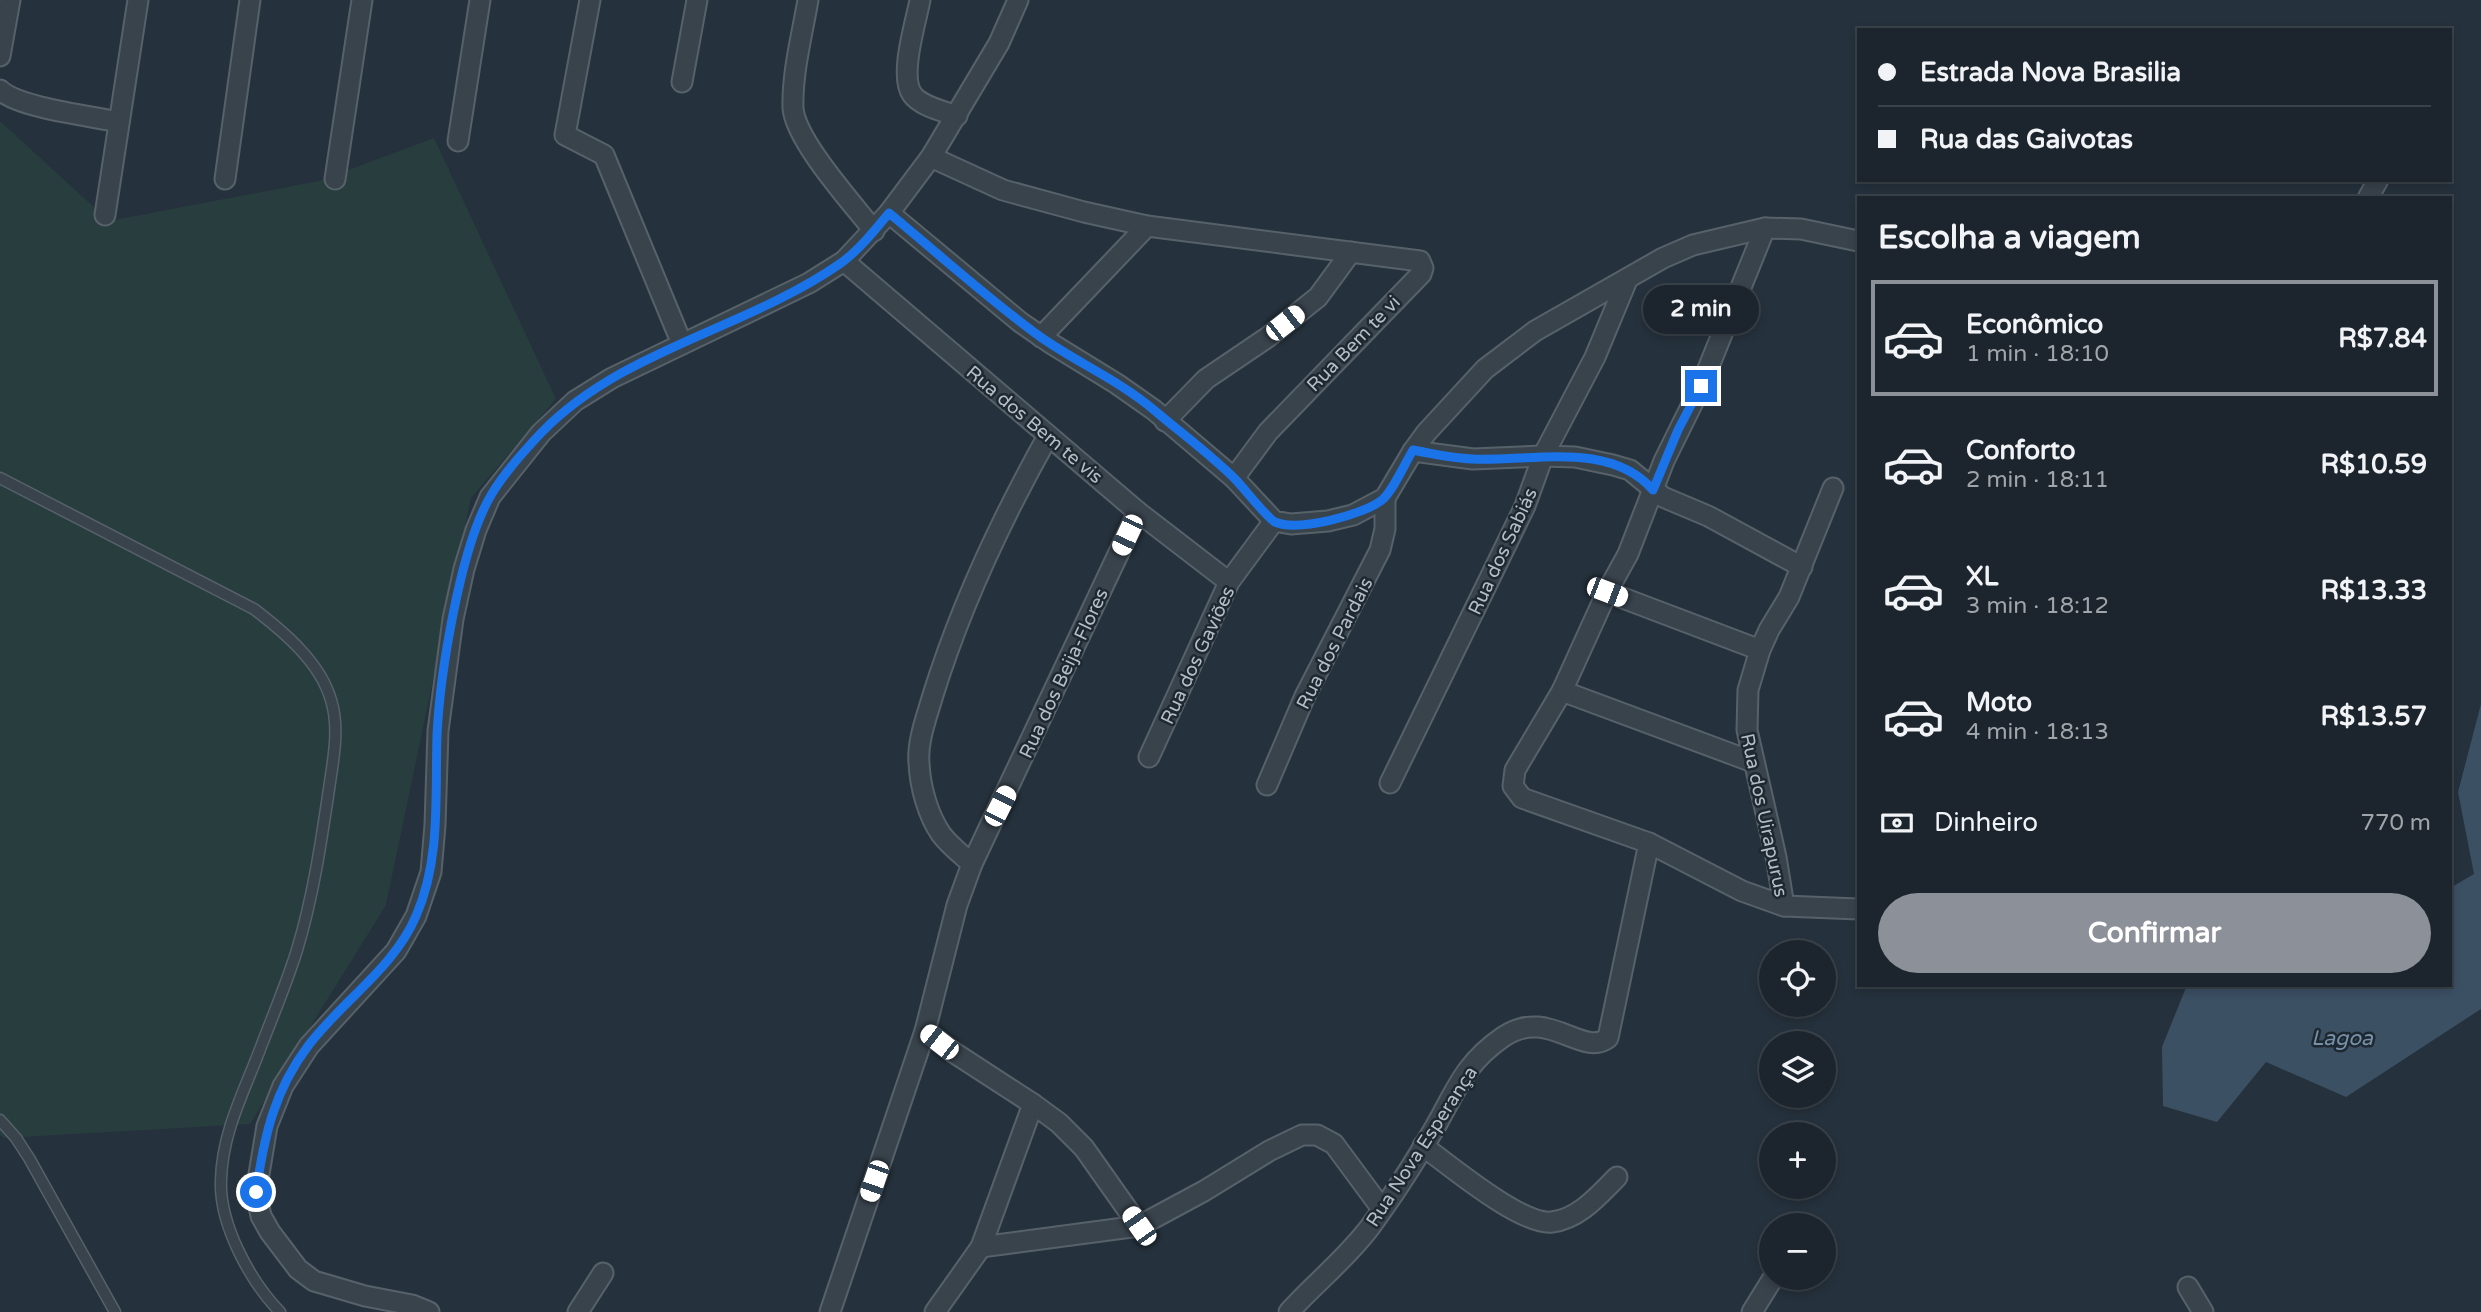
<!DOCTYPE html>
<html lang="pt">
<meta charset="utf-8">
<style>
body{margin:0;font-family:"Varela Round",sans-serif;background:#252d35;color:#f1f3f6;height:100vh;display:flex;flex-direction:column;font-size:26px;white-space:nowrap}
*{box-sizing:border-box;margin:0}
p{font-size:23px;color:#a0a5aa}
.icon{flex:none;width:38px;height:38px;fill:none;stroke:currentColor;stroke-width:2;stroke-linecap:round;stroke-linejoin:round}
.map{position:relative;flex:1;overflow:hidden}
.panel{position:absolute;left:1857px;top:196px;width:595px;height:791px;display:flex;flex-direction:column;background:#1c252d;border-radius:0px;box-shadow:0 4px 10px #0003,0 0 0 2px #3a4249}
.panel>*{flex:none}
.banner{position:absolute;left:1857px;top:28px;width:595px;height:154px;border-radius:0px;box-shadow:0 4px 10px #0003,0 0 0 2px #3a4249;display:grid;align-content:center;height:154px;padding:0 21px;background:#1c252d}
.tools{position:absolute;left:1759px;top:940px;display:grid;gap:14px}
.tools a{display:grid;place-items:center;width:77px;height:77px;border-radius:50%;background:#1c252d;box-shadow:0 4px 10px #0003,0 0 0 2px #3a4249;font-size:35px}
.end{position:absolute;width:32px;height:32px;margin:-16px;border:9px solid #1a73e8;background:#fff;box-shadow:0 0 0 4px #fff}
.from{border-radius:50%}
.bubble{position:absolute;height:49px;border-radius:24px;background:#1c252d;box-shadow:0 4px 10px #0003,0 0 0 2px #3a4249;font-size:23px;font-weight:700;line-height:49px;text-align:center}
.car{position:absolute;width:21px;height:42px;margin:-21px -10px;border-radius:9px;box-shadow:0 0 5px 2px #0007;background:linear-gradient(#fff 24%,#345 0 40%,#fff 0 76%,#345 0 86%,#fff 0)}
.banner b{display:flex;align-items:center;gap:24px;height:66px;font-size:26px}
.banner b+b{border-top:2px solid #3a4249}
.banner i{width:18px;height:18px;background:#f1f3f6}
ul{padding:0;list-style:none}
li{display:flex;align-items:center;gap:21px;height:116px;margin:0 14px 10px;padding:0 7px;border:4px solid transparent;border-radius:0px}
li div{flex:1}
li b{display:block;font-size:26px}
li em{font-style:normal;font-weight:700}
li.active{border-color:#8c9099}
li>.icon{width:63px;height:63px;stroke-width:1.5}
h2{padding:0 21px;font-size:32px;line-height:84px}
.pay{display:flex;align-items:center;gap:18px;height:77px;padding:0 21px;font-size:26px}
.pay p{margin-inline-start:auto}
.primary-button{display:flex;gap:14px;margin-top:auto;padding:14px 21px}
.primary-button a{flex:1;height:80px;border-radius:42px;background:#8c9099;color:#fff;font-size:28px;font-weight:700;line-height:80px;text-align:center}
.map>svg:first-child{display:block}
</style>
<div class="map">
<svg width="2481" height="1312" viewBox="0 0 2481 1312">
<rect width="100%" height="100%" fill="#25313c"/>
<polygon fill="#283e3e" points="0,121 109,221 319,181 434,138 556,399 471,498 386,905 250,1124 4,1138 0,1135"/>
<polygon fill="#3c5064" points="2481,704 2481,1009 2346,1097 2266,1062 2217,1122 2163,1106 2162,1047 2187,985 2450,985 2450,888 2474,874 2458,792"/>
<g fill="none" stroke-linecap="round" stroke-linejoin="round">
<g stroke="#57616a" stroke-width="13">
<g id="lane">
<path d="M0,478L254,609C284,632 320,662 331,700C340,729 333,760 329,789C321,843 313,897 297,950C287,982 274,1013 262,1044C246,1088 222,1131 221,1180C219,1224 250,1281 280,1312"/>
<polyline points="0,1120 16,1138 29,1158 115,1312"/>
</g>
</g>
<g stroke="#57616a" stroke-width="23">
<g id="street">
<polyline points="590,0 565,135 604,155 682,344"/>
<path d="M808,0C802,35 792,73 793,108C795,140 853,204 874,231"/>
<path d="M920,0C916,22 899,75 912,94C920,106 943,111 957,116"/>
<polyline points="0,56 10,0"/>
<polyline points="682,82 697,0"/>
<path d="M0,90C19,108 91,116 119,122"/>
<polyline points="458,141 480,0"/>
<polyline points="931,157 1003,190 1084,212 1147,226 1420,261 1423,268 1421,274 1268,432 1234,478"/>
<polyline points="225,179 250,0"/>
<polyline points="335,179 362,0"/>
<polyline points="2368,198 2378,180"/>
<polyline points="889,213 1020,322 1052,344 1117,384 1154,410 1234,478 1274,521 1291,524 1328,521 1353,515 1385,498 1413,451 1426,433 1485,369 1535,331 1663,258 1693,245 1765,228 1801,229 1858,241"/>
<polyline points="105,215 138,0"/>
<polyline points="1765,228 1701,386 1664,461 1628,554 1607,592 1562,691 1515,770 1513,786 1522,798 1649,843 1742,891 1784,906 1858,909"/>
<polyline points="844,261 1138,512 1229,582"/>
<polyline points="1041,337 1147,226"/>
<polyline points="1165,421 1206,379 1268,337 1318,297 1351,252"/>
<polyline points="1413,451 1473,459 1543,456 1575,457 1613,465 1630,470 1663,497 1708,516 1802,567"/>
<polyline points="1607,592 1760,650"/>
<polyline points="1562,691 1753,762"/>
<polyline points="1149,757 1229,582 1274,521"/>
<polyline points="1390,783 1525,506 1543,456 1595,357 1627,280"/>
<polyline points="1267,785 1305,696 1380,550 1385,529 1385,498"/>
<path d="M972,864C962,855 949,845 941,834C928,815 920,787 919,763C917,741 927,716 933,695C961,605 1002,518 1048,436"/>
<polyline points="1784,906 1776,857 1747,730 1748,690 1760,650 1769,630 1789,597 1833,488"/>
<polyline points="925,1031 953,1052 1033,1104 1059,1123 1084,1148 1139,1226"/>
<path d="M1423,1146C1449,1165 1522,1226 1552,1222C1579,1219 1599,1195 1617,1177"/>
<polyline points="981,1247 1139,1226 1204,1191 1269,1151 1302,1135 1317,1135 1334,1144 1382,1209"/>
<polyline points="2188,1287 2203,1312"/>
<polyline points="429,1312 412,1305 365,1296 314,1281 298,1269 270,1232 261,1216 256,1192 267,1126 283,1086 309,1046 396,951 416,916 431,872 435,825 438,731 453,619 464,569 476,530 490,497 541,433 575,401 612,378 809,283 844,261 889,213 931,157 999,43 1018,0"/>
<polyline points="578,1312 603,1273"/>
<polyline points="830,1312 925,1031 957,905 972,864 1138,512"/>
<polyline points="935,1312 981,1247 1033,1104"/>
<path d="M1289,1312C1315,1283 1346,1259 1370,1227C1393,1196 1414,1163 1434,1129C1457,1089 1464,1064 1503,1037C1548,1006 1582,1058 1608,1038L1649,843"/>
<polyline points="1752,1312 1773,1278"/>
</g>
</g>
<use href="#lane" stroke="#39434c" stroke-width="10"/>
<use href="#street" stroke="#39434c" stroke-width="19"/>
</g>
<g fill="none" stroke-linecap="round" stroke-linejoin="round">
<path stroke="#1a73e8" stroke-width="9" d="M256,1192C264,1137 274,1091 308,1046C342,1001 394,968 416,916C441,859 435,796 437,735C440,674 460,549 490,497C503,474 523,452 541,433C622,349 747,329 841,263C859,250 875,230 889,213C940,255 989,300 1042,338C1078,363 1120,381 1154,410C1181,433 1210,454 1235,479C1244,488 1266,517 1275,522C1298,532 1363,515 1382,500C1393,491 1405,463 1413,450C1432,454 1452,458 1472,459C1530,462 1609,440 1653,490L1678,430L1701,386"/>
</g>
<g text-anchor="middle" stroke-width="5" stroke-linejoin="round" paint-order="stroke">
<g font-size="19" fill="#b5bec7" stroke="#1e2831">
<text transform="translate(1353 343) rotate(-46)" y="7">Rua Bem te vi</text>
<text transform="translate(1035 424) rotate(40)" y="7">Rua dos Bem te vis</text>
<text transform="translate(1502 551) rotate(-65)" y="7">Rua dos Sabiás</text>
<text transform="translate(1334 643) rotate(-63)" y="7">Rua dos Pardais</text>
<text transform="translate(1197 655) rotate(-65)" y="7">Rua dos Gaviões</text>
<text transform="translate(1063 673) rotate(-65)" y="7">Rua dos Beija-Flores</text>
<text transform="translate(1765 815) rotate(78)" y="7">Rua dos Uirapurus</text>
<text transform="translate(1421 1146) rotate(-57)" y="7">Rua Nova Esperança</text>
</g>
<g font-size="21" font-style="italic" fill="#7791a9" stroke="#1e2831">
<text x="2342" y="1045">Lagoa</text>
</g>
</g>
</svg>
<div class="tools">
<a><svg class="icon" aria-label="locate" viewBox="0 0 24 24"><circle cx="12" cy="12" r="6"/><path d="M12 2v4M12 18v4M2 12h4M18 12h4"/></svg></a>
<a><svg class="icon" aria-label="layers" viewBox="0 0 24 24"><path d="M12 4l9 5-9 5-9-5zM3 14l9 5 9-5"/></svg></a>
<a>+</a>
<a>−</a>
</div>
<i class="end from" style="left:256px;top:1192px"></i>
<i class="end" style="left:1701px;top:386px"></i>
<div class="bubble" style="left:1643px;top:285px;width:116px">2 min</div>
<i class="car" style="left:1285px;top:323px;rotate:52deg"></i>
<i class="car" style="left:1127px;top:535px;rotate:205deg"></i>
<i class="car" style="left:1607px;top:592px;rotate:111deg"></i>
<i class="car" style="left:1000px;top:806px;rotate:27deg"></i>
<i class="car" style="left:939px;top:1042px;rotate:308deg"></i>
<i class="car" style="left:874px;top:1181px;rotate:199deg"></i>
<i class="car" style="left:1139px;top:1226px;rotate:325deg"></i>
<div class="banner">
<b><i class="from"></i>Estrada Nova Brasilia</b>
<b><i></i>Rua das Gaivotas</b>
</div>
<section class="panel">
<h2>Escolha a viagem</h2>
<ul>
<li class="active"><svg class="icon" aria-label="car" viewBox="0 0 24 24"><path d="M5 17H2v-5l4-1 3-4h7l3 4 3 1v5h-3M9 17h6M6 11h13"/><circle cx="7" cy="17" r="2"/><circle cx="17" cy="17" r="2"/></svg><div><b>Econômico</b><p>1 min · 18:10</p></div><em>R$7.84</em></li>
<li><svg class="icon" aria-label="car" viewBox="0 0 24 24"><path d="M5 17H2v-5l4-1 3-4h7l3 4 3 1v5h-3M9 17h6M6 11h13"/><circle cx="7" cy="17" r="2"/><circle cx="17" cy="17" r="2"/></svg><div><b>Conforto</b><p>2 min · 18:11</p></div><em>R$10.59</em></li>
<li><svg class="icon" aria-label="car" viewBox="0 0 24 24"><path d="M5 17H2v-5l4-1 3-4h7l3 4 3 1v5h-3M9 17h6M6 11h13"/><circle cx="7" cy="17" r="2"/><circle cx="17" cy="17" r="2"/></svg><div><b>XL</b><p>3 min · 18:12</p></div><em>R$13.33</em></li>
<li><svg class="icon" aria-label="car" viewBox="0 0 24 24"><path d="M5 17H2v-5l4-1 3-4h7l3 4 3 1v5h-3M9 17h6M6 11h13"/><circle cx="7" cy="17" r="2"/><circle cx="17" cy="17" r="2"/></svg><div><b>Moto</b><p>4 min · 18:13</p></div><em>R$13.57</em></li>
</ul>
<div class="pay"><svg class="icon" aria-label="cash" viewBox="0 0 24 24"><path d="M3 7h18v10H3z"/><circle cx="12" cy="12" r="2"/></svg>Dinheiro<p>770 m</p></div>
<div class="primary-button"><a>Confirmar</a></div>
</section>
</div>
